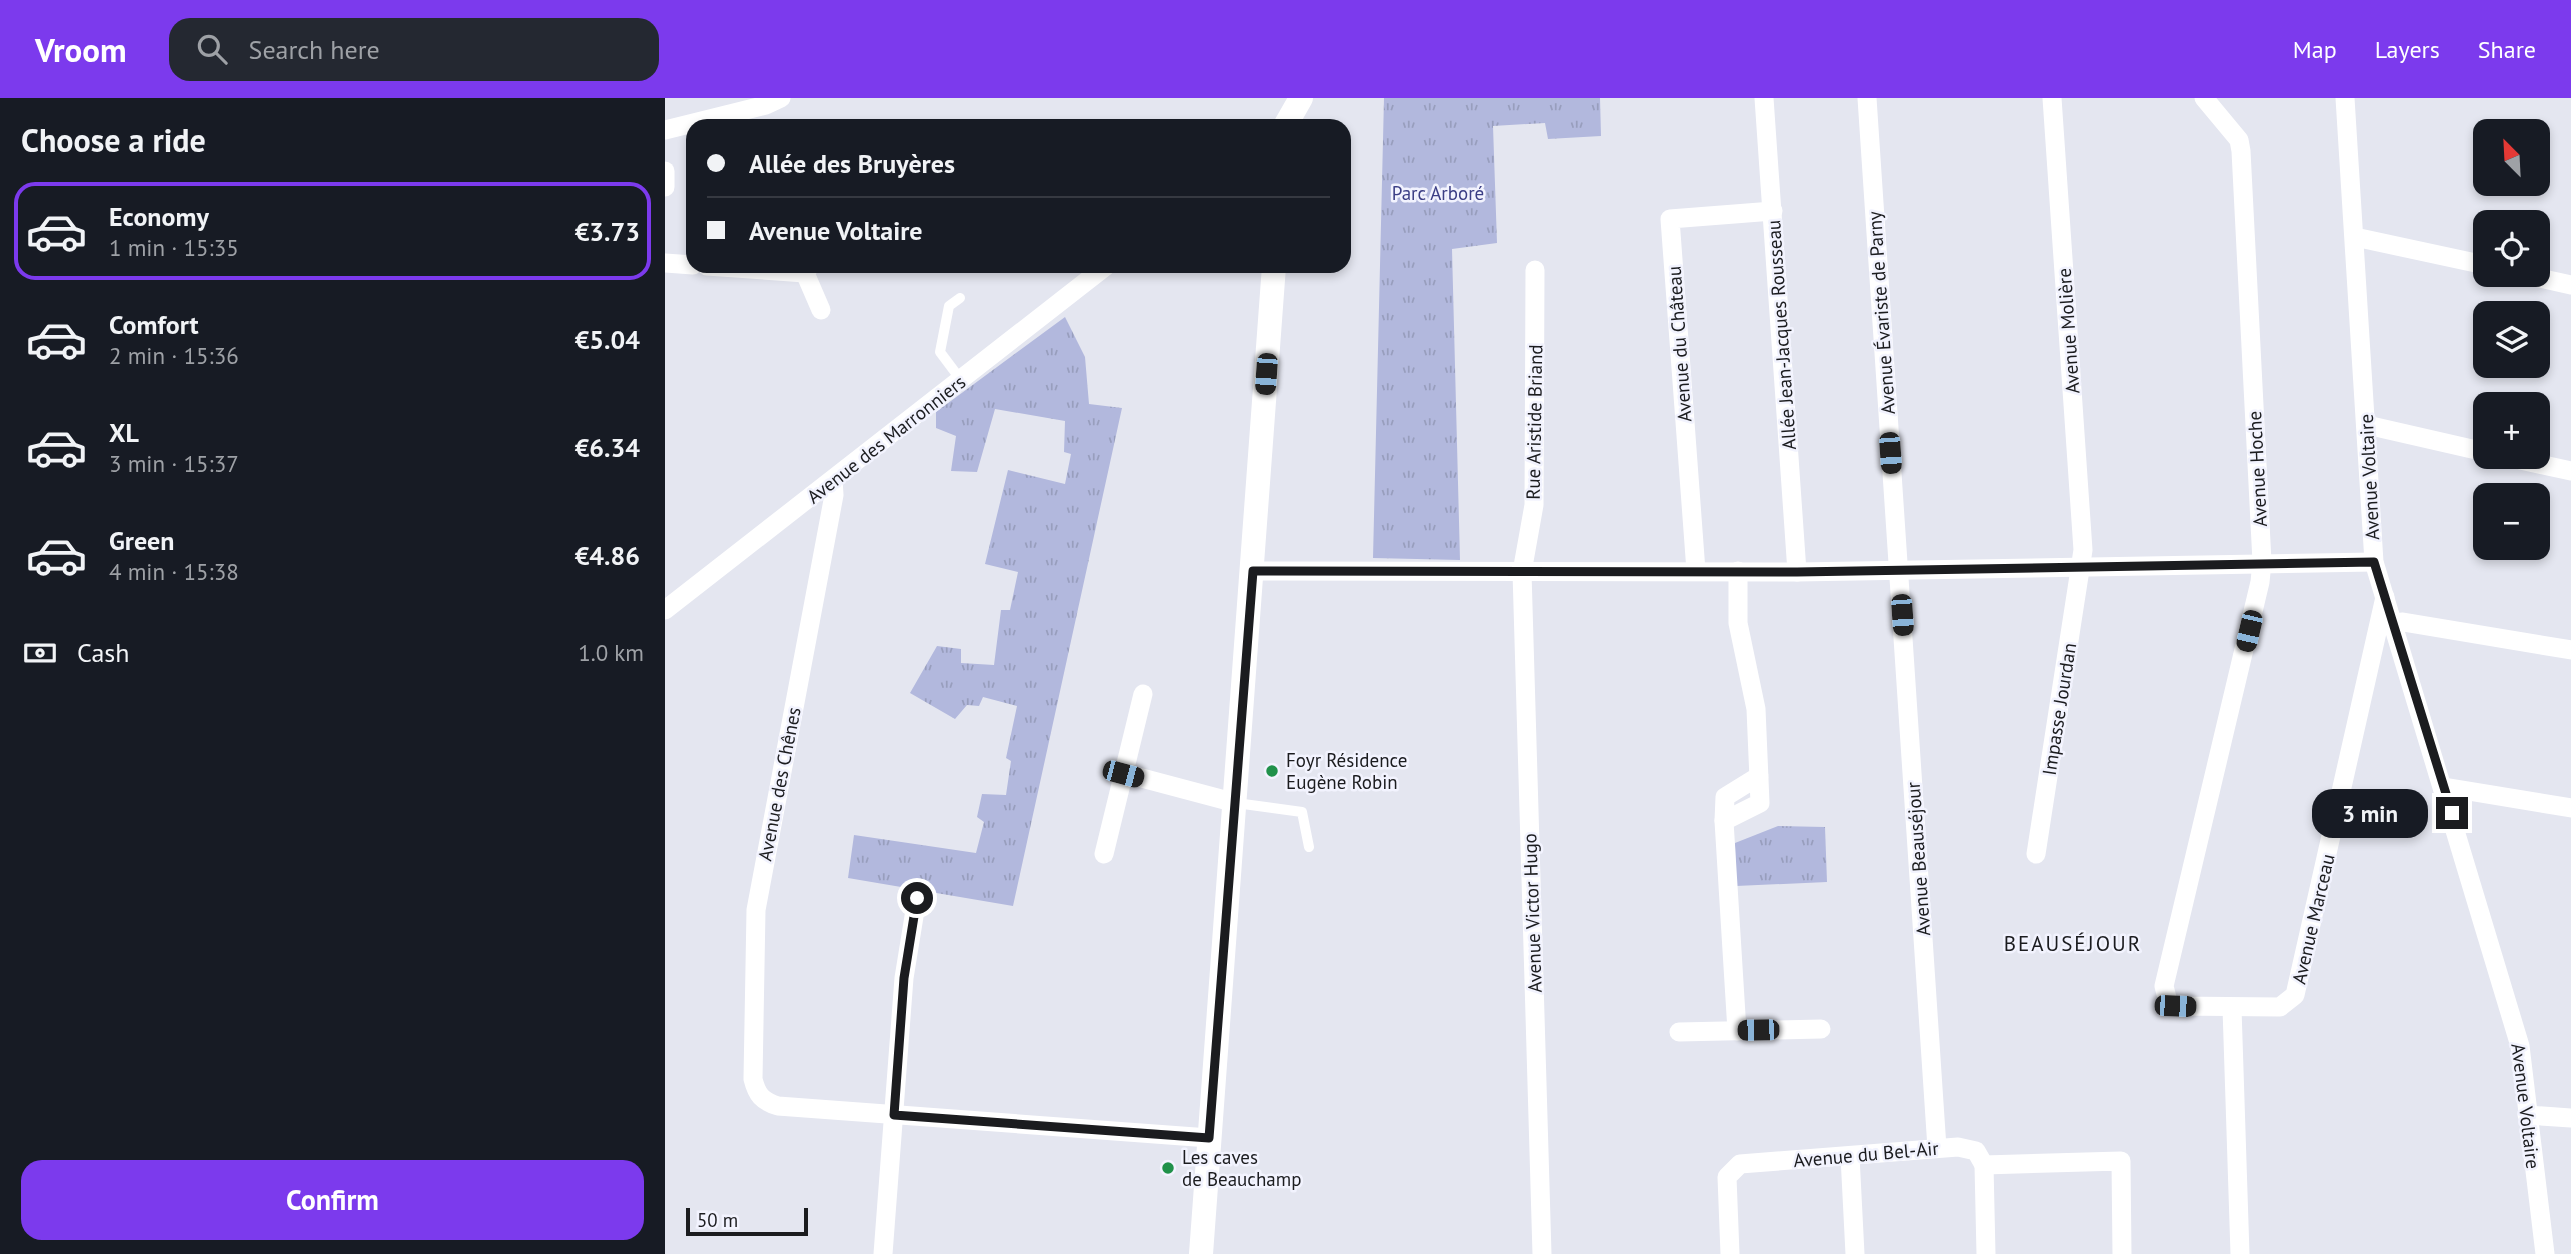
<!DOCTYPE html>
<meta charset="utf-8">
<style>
body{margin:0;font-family:"PT Sans",sans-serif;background:#242831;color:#f1f3f6;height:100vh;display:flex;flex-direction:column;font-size:26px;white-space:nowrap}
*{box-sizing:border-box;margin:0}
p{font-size:23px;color:#9ea1a6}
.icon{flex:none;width:38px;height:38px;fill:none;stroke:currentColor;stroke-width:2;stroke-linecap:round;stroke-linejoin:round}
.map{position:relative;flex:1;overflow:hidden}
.side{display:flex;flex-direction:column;background:#171b24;width:665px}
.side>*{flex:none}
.top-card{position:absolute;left:21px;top:21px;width:665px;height:154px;border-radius:21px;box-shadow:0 4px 10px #0003;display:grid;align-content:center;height:154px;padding:0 21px;background:#171b24}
.needle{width:46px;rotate:336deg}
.buttons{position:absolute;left:1808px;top:21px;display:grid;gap:14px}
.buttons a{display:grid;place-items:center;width:77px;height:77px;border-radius:14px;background:#171b24;box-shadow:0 4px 10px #0003;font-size:35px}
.scale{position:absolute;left:21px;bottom:18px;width:122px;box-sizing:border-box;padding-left:7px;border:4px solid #1b1c1f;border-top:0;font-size:19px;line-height:24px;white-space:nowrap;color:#1b1c1f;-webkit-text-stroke:5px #f2f3fe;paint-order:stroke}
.end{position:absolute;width:32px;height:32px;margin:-16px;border:9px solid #1b1c1f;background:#fff;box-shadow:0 0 0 4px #fff}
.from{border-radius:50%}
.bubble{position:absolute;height:49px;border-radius:21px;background:#171b24;box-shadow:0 4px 10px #0003;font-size:23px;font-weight:800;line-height:49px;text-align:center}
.car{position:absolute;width:21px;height:42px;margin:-21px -10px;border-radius:9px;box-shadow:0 0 5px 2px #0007;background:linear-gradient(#222 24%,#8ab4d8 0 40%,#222 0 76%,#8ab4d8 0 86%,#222 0)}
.top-card b{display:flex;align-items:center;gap:24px;height:66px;font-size:26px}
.top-card b+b{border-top:2px solid #363941}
.top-card i{width:18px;height:18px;background:#f1f3f6}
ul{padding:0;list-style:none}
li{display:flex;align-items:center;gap:21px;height:98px;margin:0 14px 10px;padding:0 7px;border:4px solid transparent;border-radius:21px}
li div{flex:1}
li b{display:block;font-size:26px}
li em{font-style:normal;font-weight:800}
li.selected{border-color:#7c3aed}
li>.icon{width:63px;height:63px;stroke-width:1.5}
h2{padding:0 21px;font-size:32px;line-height:84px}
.pay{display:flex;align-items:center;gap:18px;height:77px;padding:0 21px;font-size:26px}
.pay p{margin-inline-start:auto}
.primary-button{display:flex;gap:14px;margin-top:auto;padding:14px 21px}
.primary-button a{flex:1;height:80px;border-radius:21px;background:#7c3aed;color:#fff;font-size:28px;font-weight:800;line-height:80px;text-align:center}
header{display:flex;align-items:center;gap:42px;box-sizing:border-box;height:98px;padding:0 35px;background:#7c3aed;color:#fff}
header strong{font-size:33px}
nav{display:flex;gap:38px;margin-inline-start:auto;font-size:24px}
.search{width:490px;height:63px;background:#242831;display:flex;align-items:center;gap:18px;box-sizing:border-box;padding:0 24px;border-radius:21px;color:#9ea1a6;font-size:26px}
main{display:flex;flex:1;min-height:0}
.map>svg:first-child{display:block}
</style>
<header>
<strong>Vroom</strong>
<div class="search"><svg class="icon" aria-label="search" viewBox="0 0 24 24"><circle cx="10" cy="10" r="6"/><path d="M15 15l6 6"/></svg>Search here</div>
<nav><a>Map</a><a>Layers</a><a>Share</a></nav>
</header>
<main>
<section class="side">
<h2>Choose a ride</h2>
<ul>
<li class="selected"><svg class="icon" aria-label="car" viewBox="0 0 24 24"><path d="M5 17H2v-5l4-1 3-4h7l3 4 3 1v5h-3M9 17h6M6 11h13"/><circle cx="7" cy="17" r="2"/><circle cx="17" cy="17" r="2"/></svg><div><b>Economy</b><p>1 min · 15:35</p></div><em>€3.73</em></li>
<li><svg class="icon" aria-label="car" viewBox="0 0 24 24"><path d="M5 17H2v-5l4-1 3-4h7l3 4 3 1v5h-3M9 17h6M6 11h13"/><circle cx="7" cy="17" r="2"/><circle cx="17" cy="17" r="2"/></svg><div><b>Comfort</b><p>2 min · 15:36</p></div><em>€5.04</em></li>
<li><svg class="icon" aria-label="car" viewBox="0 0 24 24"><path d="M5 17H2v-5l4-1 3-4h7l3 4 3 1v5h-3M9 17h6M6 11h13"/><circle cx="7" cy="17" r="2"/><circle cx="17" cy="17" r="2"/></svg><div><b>XL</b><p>3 min · 15:37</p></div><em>€6.34</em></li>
<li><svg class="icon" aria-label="car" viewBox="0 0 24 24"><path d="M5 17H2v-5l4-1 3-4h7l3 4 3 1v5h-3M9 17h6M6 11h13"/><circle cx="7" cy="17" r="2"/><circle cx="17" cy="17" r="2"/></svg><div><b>Green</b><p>4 min · 15:38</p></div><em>€4.86</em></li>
</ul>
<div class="pay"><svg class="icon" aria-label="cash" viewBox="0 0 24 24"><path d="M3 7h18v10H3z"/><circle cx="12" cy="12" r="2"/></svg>Cash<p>1.0 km</p></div>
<div class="primary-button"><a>Confirm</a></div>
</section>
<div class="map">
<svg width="1906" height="1156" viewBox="0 0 1906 1156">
<defs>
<pattern id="grass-tufts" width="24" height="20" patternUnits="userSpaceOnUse" patternTransform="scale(1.75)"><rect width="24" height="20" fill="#b2b8dd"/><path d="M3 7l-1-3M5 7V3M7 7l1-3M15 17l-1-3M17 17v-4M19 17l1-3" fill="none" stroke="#989ebd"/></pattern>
</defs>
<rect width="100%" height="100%" fill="#e4e6f0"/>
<g fill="url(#grass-tufts)">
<polygon points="719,0 935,0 936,38 883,41 880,25 828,28 832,145 787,151 795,462 708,460"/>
<polygon points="400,219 420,259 424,306 457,310 348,808 183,780 189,737 311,755 319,724 312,719 317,696 341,697 346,663 341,660 352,608 318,599 314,608 302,607 290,621 245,595 272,548 296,551 296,565 329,567 336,512 345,512 353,474 320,466 343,372 400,386 406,356 399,354 400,323 330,311 312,374 286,373 291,338 271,330 271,314"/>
<polygon points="1113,728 1160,729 1162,784 1071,788 1070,745"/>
</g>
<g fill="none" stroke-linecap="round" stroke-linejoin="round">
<g stroke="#fff" stroke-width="10">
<polyline points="295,200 284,208 275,254 296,282"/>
<polyline points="571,705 637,714 644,749"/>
</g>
<g stroke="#fff" stroke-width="19">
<polyline points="1099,0 1132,474"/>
<polyline points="1202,0 1272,1050"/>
<polyline points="1539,0 1574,42 1576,53 1597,464 1595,484 1499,888 1503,904 1510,908 1615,909 1630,897 1720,499"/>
<polyline points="1680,0 1709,464 1855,948 1880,1156"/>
<polyline points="0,32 101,7 116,0"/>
<polyline points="0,73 0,89"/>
<polyline points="1690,139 1820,167"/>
<polyline points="0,165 28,167"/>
<polyline points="42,168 140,175 145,168"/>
<polyline points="870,172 869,407 857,474 877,1156"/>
<polyline points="140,175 156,212"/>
<polyline points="1861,177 1906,187"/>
<polyline points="1702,327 1820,354"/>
<polyline points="1842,359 1906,373"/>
<path d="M168,382L169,397L91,812L88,981C92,997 97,1003 113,1008L544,1040"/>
<polyline points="588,473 1132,474 1709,464"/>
<polyline points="1031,473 1005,121 1108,113"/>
<polyline points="0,512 441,168"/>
<polyline points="1729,525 1738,524 1906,552"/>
<polyline points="458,675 571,705"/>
<polyline points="1779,689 1906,710"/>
<polyline points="1059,723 1060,699 1094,678"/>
<polyline points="439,756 478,596"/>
<polyline points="1371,756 1418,452 1387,0"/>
<polyline points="1567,910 1575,1156"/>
<polyline points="1072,933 1059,723 1095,705 1091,611 1073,525 1073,473"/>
<polyline points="1014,934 1156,931"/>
<polyline points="1862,1017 1906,1020"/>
<polyline points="1185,1058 1190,1156"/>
<polyline points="1319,1067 1456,1063 1457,1156"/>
<polyline points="1319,1067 1321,1156"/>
<polyline points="218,1156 239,880 252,800"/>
<polyline points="1065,1156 1062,1079 1075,1066 1293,1049 1311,1053 1319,1067"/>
</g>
<g stroke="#fff" stroke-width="24">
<polyline points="620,28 636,0"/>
<polyline points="536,1156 609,168"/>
</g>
</g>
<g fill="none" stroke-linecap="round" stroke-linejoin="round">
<polyline stroke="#1b1c1f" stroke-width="9" points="252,800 239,880 229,1017 544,1040 588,473 1132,474 1709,464 1787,715"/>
</g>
<g fill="#20914a" stroke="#f2f3fe" stroke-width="2.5">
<circle cx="607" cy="673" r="7"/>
<circle cx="503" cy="1070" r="7"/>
</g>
<g text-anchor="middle" stroke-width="5" stroke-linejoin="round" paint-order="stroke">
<g font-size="19" fill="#3b3e85" stroke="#f2f3fe">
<text x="773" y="102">Parc Arboré</text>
</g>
<g font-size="19" fill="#1b1c1f" stroke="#f2f3fe">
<text transform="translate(1216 215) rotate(-94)" y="7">Avenue Évariste de Parny</text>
<text transform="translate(1403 233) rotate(-94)" y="7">Avenue Molière</text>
<text transform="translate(1116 237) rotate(-94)" y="7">Allée Jean-Jacques Rousseau</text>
<text transform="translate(1014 246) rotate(-94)" y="7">Avenue du Château</text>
<text transform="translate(869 324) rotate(-89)" y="7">Rue Aristide Briand</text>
<text transform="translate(221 341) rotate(-38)" y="7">Avenue des Marronniers</text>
<text transform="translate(1592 371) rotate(-93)" y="7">Avenue Hoche</text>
<text transform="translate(1704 379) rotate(-93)" y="7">Avenue Voltaire</text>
<text transform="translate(1394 611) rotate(-81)" y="7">Impasse Jourdan</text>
<text transform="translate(114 686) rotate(-79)" y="7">Avenue des Chênes</text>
<text transform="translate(1253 761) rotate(-94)" y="7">Avenue Beauséjour</text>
<text transform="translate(867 815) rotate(-92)" y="7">Avenue Victor Hugo</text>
<text transform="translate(1648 821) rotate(-77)" y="7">Avenue Marceau</text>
<text transform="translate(1861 1008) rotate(83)" y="7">Avenue Voltaire</text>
<text transform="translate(1201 1056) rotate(-5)" y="7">Avenue du Bel-Air</text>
</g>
<g font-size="19" fill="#1b1c1f" stroke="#f2f3fe" text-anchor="start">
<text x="621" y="669">Foyr Résidence<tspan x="621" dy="22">Eugène Robin</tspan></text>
<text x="517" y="1066">Les caves<tspan x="517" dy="22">de Beauchamp</tspan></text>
</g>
<g font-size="21" letter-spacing="2" fill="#1b1c1f" stroke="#f2f3fe">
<text x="1408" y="853">BEAUSÉJOUR</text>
</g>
</g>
</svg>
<div class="buttons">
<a><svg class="needle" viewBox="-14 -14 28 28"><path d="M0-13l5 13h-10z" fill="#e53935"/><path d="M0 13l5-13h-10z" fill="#9ea1a6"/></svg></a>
<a><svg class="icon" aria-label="locate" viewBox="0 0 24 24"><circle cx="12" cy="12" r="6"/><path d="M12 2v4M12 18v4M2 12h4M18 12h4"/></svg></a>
<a><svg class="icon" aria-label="layers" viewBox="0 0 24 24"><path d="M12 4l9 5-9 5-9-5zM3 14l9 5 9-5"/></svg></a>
<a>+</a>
<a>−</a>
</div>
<div class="scale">50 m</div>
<i class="end from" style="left:252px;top:800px"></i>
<i class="end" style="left:1787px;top:715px"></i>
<div class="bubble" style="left:1647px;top:691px;width:116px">3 min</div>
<i class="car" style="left:601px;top:276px;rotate:184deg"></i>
<i class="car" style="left:1225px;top:355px;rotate:176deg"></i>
<i class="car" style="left:1237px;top:517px;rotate:176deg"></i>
<i class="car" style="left:1584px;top:533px;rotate:193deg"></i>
<i class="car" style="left:458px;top:676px;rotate:105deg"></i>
<i class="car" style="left:1510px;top:908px;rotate:92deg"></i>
<i class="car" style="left:1093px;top:932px;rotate:269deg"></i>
<div class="top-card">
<b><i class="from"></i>Allée des Bruyères</b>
<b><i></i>Avenue Voltaire</b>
</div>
</div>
</main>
